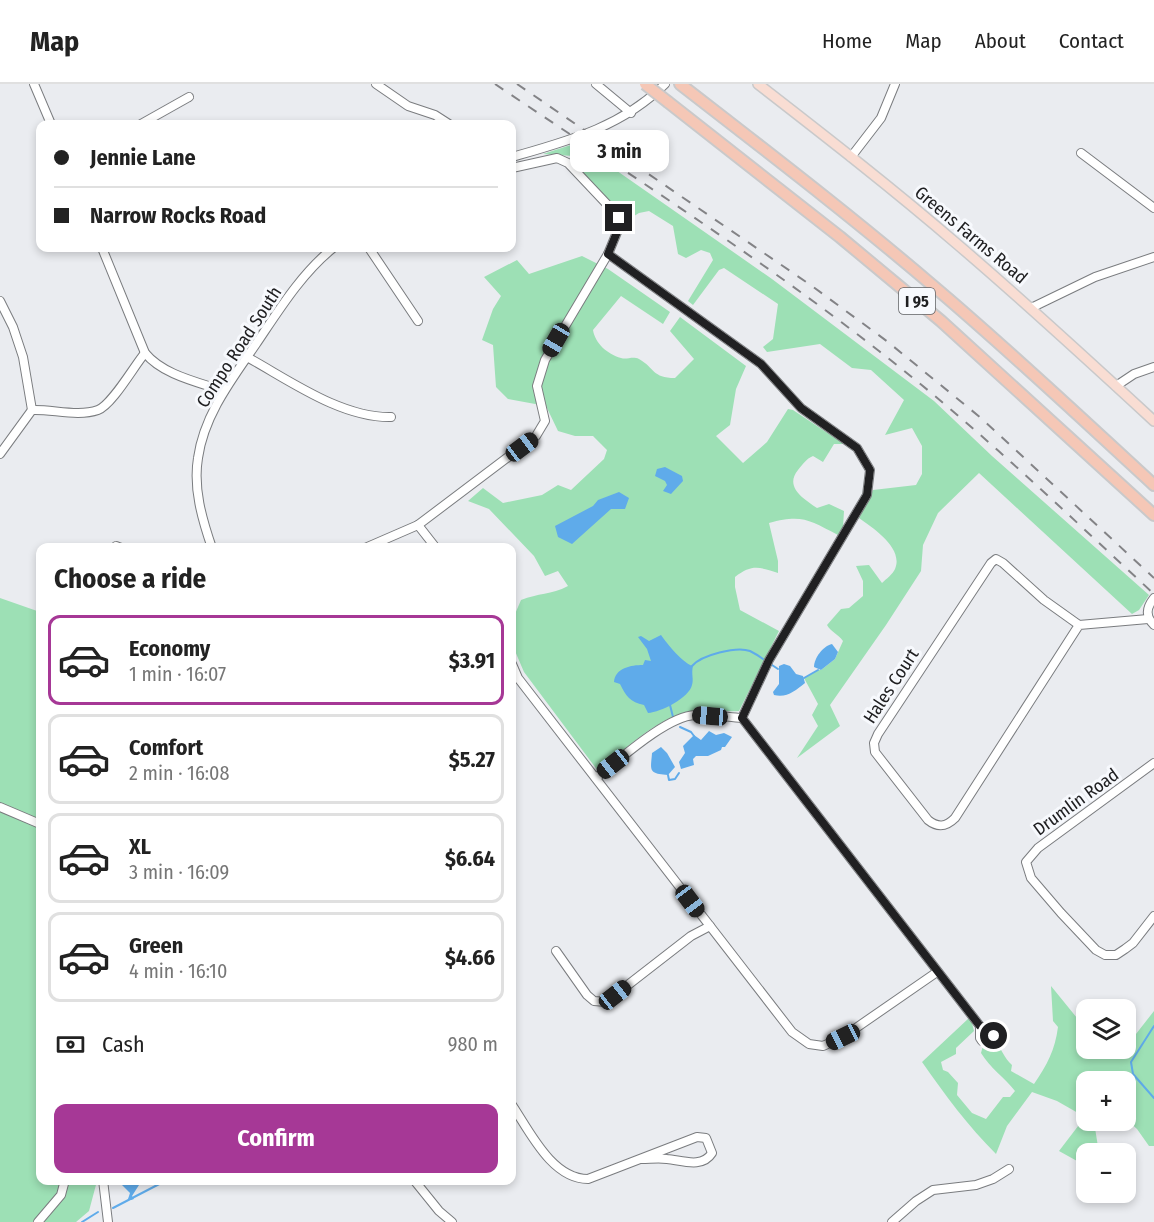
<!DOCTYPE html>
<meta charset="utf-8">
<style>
body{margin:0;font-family:"Fira Sans Condensed",sans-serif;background:#f6f6f6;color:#222;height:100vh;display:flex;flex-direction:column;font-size:22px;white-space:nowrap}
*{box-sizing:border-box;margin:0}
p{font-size:20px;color:#767676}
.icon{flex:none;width:33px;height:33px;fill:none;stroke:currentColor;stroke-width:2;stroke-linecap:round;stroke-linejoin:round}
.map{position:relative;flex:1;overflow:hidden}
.sheet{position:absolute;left:36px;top:459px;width:480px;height:642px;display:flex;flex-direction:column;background:#fff;border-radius:12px;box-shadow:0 3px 9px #0003}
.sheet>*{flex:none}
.guide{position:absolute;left:36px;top:36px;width:480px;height:132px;border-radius:12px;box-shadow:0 3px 9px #0003;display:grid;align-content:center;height:132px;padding:0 18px;background:#fff}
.fabs{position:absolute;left:1076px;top:915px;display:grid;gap:12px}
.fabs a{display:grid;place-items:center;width:60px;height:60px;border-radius:12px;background:#fff;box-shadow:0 3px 9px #0003;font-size:30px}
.end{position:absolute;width:27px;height:27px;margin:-14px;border:8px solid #202022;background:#fff;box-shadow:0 0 0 3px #fff}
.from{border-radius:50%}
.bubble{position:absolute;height:42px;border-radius:12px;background:#fff;box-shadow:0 3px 9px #0003;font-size:20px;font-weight:700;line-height:42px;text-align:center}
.car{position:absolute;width:18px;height:36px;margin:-18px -9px;border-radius:8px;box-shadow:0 0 4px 2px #0007;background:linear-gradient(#222 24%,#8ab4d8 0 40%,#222 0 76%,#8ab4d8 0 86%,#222 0)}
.guide b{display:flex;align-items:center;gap:21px;height:57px;font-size:22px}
.guide b+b{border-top:2px solid #e0e0e0}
.guide i{width:15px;height:15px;background:#222}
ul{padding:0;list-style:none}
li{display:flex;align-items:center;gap:18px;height:90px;margin:0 12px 9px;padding:0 6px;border:3px solid #e0e0e0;border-radius:12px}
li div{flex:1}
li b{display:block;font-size:22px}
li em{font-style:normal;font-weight:700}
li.selected{border-color:#a63896}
li>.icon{width:54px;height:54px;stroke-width:1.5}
h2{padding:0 18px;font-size:27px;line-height:72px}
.pay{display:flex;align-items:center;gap:15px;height:66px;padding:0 18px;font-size:22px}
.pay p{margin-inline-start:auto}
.primary-button{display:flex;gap:12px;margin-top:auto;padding:12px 18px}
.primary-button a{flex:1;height:69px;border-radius:12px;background:#a63896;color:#fff;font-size:24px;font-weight:700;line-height:69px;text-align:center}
header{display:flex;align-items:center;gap:36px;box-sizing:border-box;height:84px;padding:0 30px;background:#fff;border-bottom:2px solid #e0e0e0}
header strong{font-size:28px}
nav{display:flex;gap:33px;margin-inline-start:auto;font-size:21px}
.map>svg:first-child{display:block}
</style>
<header>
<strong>Map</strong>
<nav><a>Home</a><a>Map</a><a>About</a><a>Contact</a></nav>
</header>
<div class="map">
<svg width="1154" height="1138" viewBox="0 0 1154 1138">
<rect width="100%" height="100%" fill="#eaecf0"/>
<g fill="#9de0b5">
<path d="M577,59L772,195L934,317L992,372L1149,511L1139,526L1132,530L979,389L938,429L923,461L921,487L886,541L830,621L840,642L797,674L818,642L812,631L818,620L804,594L818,586H821L835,575L843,557C838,550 831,548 827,541L841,525L849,524L863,512V497L856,482L869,481L882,499C886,495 893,490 895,485C904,464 873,444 859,434L873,406L916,401L922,390V362L912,344L885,351L904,316L871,286L852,284L820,260L767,268L763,263L773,255L778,220L724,184L719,186L693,221L688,217L713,176L710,169L701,166L686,174L678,170L673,142L649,127L639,129L626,137L614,121L578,85L581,80L573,72L543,70Z"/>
<path d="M582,172L608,185L670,228L663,240L621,212L593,246C595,259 607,270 621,274C627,276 632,272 639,275C655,284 652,294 675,294L694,275L670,247L680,233L746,282L736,305L730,341L716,352L743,379L767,358L788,325L793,326L844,360H834L823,378L813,372C806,375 803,380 798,386C784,403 804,415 817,424L829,420L844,427L843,443L838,451C809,436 802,430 769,439L778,477V489C759,483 752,480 735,493V503L740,526L779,547L739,627C724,628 707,625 692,627C659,632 623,667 598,687L524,588L512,560V537L521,516C538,509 551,511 568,502L558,487L545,492L534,472L489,425L468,417L483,404L503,419L542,411L558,401L571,406L604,375L607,366L593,352H575L558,347L546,322L508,315L496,303L493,261L482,256L493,225L501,212L484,193L517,176L529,190Z"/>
<polygon points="0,514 40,528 40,1096 97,1097 89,1127 76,1138 0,1138"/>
<path d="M1051,902L1086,945V964H1125L1154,927V1062H1149L1137,1045L1125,1034V998H1086V1036L1101,1037L1095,1044L1099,1069L1086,1070V1082L1059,1067L1085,1033L1057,1017L1032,1008L1007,1042L996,1070C968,1042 945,1011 922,978L969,934L972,939L974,947L956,964V970L941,978L943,986L948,988L958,999L957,1011L972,1029L986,1035L1003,1013H1010L1015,1007C1004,993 990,984 981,969L984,958H995C1002,965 1004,974 1012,981L1011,987L1034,1000C1047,981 1055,966 1058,943L1053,937Z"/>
</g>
<g fill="#5fabea">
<polygon points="665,383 682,392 683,397 671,410 663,407 667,401 665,397 655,392 657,385"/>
<polygon points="619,408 629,414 625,425 611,425 572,460 558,453 555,442 593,422 598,416"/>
<path d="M661,551C667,560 684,580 693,582C691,590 694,595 692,601C689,614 661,628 648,629L644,621C630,618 626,612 620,600L614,598C615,584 631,581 643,581L645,576L651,577L647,565L638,553L641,552L649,557Z"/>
<path d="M832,560L838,568L835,575L821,586L814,583C814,574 823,562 832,560Z"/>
<path d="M784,580L790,582L796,590L803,592L805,599C795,607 787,614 774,611L773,608L779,600V582Z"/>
<polygon points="709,647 716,651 724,649 732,653 725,663 722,663 721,666 708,672 696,672 693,675 694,681 681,685 679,678 685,669 683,662 694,651 701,656"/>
<path d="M661,663L667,669L675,683L668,691C647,690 651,685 652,669Z"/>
<polygon points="121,1097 121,1096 145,1097 139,1101 132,1112 134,1115 131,1116 128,1115 130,1109 122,1101"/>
</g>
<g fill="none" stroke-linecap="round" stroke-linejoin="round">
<g stroke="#5fabea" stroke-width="2">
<polyline points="772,581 778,585"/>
<path d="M692,582C701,571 737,562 750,567C754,569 759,572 763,575"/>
<polyline points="804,594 818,586"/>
<polyline points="670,621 673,633"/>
<polyline points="680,643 691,648 694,652"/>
<polyline points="668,691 669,696 675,695 679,689"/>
<polyline points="1154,942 1131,978 1133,990 1154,1014"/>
<polyline points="113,1124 167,1096"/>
<polyline points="82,1138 98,1128"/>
</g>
<g stroke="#7a7c7f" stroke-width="10">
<g id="minor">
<polyline points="34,0 51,40"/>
<polyline points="376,0 408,22 435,31 449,40"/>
<polyline points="596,0 631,29"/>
<polyline points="141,40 189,13"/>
<polyline points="1081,69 1154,124"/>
<path d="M512,73C568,57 622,43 665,0"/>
<polyline points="851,73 881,34 895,0"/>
<path d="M102,164L145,269C163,291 198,298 224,307"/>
<polyline points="369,164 418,237"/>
<polyline points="608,170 761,280 801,324 857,364 870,386 867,411 769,576 742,634 980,942 992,945 994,952 993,955 982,957 980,954 980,942"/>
<polyline points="0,217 13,243 23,273 32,326"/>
<polyline points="1031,224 1095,193 1154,173"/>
<path d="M247,273C289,296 341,334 391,333"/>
<polyline points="1116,302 1134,290 1154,283"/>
<path d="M0,370L32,326C52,325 78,333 98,326C112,321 134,282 145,269"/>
<polyline points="418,441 436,464"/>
<polyline points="116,462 121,464"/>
<path d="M212,464C202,435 193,404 198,374C204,331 232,295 256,260C279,226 301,190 333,164"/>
<polyline points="365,464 418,441 536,352 545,337 537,302 545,276 608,170 620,141 619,133 568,79 557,74 512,84"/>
<path d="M1154,514C1146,524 1145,532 1154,541"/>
<path d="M1079,541L955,734C946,743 938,744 928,736L875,668L874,659L878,650L991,479L996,475L1003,479L1044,516L1079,541L1148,535"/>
<polyline points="512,580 518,594 792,948 809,960 823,962 843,953 937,888"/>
<polyline points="1154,679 1038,764 1026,778 1031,794 1061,829 1096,866 1105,871 1116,871 1125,865 1133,859 1154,832"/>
<path d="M596,694C619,676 667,632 695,631C710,630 727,633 742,634"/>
<polyline points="0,723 40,740"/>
<polyline points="556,867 587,911 594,917 606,918 691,852 710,842"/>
<path d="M512,1021C530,1048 552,1095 588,1095L697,1053L706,1054L712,1069C702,1085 681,1076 667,1075C659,1074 650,1075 642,1075"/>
<polyline points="103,1096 108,1138"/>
<polyline points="414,1096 439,1127 452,1138"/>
<polyline points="38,1138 61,1111 65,1096"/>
<polyline points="892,1138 916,1117 933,1106 976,1101 993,1095 1009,1085"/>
</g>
</g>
<g stroke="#c9c9ca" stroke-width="12">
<path id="major" d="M758,0C825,52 892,104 957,160C1024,217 1089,277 1154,337"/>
</g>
<g stroke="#c9c9ca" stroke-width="14">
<g id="highway">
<path d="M680,0C765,66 850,131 932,201C1008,265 1081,334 1154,401"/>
<polyline points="668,18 840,153 941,237 1154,431"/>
</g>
</g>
<use href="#minor" stroke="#fff" stroke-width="8"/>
<use href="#major" stroke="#f9ddd3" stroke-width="9"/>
<use href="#highway" stroke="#f5c7b6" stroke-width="10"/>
<g stroke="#838386" stroke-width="2" stroke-dasharray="10 10" stroke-linecap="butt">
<path d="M495,0C624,87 756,171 879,267C976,342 1064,427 1154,510"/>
<polyline points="517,0 812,202 888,258 981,334 1154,494"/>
</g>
<g stroke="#c9c9ca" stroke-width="14" stroke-linecap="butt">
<polyline id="highway-bridge" points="645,0 668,18"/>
</g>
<use href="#highway-bridge" stroke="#f5c7b6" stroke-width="10"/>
</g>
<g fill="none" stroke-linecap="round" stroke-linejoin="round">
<polyline stroke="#202022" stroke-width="8" points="619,134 620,141 608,170 761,280 801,324 857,364 870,386 867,411 769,576 742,634 980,942 988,943 994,952"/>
</g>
<g text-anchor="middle" stroke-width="6" stroke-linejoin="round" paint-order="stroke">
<rect fill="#f7f9fd" stroke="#606164" stroke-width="1.5" x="899" y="204" width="36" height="26" rx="4.5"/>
<g font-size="16" font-weight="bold" fill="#202022">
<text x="917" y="223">I 95</text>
</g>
<g font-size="18" fill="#202022" stroke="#f7f9fd">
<text transform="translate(971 151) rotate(40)" y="6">Greens Farms Road</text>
<text transform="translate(239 263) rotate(-57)" y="6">Compo Road South</text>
<text transform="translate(891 602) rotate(-57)" y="6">Hales Court</text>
<text transform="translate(1076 718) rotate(-36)" y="6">Drumlin Road</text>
</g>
</g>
</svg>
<div class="fabs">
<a><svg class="icon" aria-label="layers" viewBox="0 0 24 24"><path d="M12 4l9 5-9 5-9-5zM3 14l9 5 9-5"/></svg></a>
<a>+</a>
<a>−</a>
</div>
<i class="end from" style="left:994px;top:952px"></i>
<i class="end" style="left:619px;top:134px"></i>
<div class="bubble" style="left:570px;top:46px;width:99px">3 min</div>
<i class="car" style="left:556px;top:256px;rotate:210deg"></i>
<i class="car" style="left:522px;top:363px;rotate:53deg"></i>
<i class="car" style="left:710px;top:632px;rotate:275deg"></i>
<i class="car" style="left:613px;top:680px;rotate:232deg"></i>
<i class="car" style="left:690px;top:817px;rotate:143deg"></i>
<i class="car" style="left:615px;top:911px;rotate:52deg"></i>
<i class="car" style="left:843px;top:953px;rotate:244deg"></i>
<div class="guide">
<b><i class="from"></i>Jennie Lane</b>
<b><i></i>Narrow Rocks Road</b>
</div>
<section class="sheet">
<h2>Choose a ride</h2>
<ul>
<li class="selected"><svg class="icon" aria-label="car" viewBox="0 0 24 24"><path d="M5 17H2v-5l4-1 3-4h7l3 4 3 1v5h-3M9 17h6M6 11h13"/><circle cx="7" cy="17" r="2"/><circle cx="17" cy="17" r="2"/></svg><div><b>Economy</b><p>1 min · 16:07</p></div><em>$3.91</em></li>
<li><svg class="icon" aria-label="car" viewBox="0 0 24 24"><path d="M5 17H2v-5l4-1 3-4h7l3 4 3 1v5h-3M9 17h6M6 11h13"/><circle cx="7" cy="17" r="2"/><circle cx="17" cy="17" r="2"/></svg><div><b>Comfort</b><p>2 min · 16:08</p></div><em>$5.27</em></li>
<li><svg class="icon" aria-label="car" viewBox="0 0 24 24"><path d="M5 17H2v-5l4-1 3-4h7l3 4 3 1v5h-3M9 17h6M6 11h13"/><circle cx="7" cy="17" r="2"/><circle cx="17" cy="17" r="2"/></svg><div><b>XL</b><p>3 min · 16:09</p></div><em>$6.64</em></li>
<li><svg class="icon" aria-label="car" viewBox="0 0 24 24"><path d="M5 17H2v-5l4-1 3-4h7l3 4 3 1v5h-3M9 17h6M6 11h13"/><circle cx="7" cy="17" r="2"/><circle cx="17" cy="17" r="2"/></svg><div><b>Green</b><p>4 min · 16:10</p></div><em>$4.66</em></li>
</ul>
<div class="pay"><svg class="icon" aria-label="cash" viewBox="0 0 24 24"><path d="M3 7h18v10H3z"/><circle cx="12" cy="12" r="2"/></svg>Cash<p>980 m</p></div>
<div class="primary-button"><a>Confirm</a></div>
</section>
</div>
